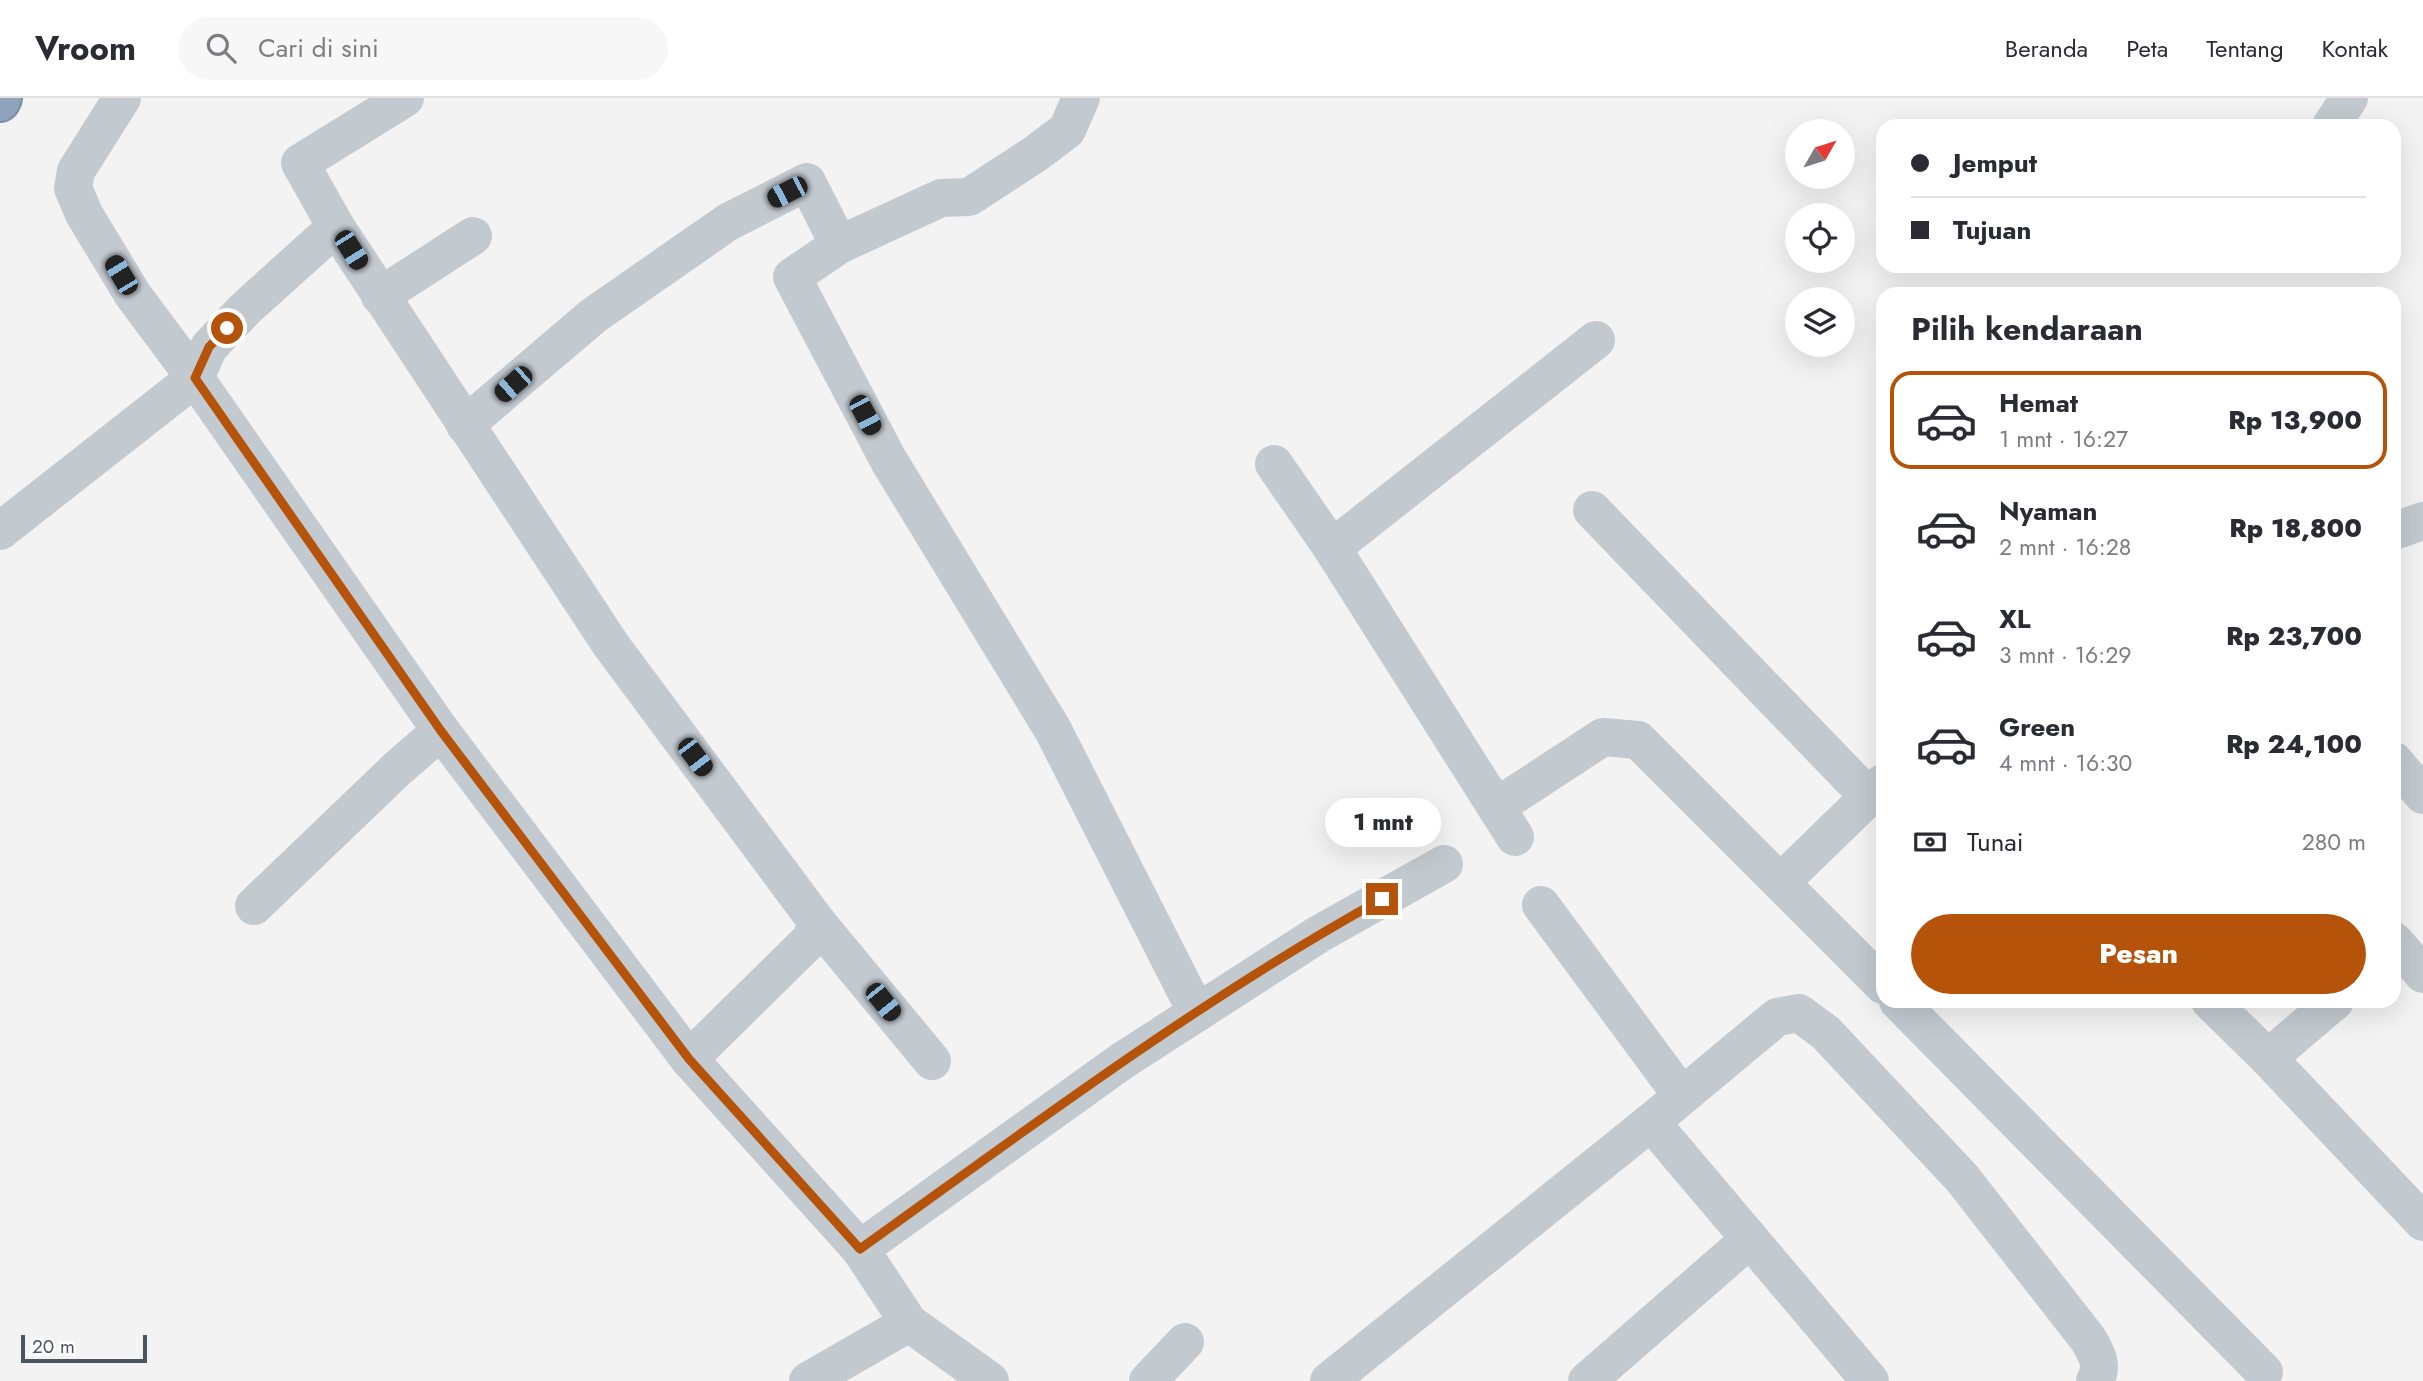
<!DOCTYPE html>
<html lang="id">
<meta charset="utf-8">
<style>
body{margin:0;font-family:Jost,sans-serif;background:#f7f7f7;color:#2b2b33;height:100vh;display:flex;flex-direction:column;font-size:26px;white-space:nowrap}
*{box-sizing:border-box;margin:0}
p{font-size:23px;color:#7c7c81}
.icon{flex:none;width:38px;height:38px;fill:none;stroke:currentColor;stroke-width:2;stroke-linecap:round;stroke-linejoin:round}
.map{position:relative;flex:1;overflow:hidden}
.side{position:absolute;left:1876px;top:189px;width:525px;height:721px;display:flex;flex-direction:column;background:#fff;border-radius:21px;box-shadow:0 7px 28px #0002}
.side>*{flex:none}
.hud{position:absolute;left:1876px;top:21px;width:525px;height:154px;border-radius:21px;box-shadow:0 7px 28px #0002;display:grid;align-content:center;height:154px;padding:0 35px;background:#fff}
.needle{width:46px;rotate:51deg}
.controls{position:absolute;left:1785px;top:21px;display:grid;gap:14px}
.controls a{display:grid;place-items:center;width:70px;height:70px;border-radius:50%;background:#fff;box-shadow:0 7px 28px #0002;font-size:35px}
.scale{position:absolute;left:21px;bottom:18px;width:126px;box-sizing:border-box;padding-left:7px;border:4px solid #4c555e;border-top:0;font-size:19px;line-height:24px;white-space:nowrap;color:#4c555e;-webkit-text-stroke:5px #fff;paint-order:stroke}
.end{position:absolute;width:32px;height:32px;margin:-16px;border:9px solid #b45309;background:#fff;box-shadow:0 0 0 4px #fff}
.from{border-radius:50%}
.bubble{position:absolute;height:49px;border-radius:24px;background:#fff;box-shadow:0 7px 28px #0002;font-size:23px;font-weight:800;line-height:49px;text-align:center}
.car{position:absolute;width:21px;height:42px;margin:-21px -10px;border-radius:9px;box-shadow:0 0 5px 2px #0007;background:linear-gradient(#222 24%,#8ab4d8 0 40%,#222 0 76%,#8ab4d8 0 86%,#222 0)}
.hud b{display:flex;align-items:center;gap:24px;height:66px;font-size:26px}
.hud b+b{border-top:2px solid #e1e1e2}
.hud i{width:18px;height:18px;background:#2b2b33}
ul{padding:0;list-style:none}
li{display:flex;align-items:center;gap:21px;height:98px;margin:0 14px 10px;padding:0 21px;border:4px solid transparent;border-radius:21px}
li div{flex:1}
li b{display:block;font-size:26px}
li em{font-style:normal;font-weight:800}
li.on{border-color:#b45309}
li>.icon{width:63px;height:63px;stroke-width:1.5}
h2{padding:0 35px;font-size:32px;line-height:84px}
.pay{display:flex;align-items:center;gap:18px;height:77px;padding:0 35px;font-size:26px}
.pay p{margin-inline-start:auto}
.cta{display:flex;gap:14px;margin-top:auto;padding:14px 35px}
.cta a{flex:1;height:80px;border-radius:42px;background:#b45309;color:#fff;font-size:28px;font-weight:800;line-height:80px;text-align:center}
header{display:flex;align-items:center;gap:42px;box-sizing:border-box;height:98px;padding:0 35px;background:#fff;border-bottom:2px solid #e1e1e2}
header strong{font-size:33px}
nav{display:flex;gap:38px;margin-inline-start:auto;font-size:24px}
.search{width:490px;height:63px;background:#f7f7f7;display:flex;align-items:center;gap:18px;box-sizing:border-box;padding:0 24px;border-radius:38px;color:#7c7c81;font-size:26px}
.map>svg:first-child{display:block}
</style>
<header>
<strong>Vroom</strong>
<div class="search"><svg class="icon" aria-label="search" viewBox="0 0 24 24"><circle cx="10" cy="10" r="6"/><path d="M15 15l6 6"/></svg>Cari di sini</div>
<nav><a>Beranda</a><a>Peta</a><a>Tentang</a><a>Kontak</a></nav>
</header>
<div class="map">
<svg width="2423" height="1283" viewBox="0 0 2423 1283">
<rect width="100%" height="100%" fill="#f4f3f3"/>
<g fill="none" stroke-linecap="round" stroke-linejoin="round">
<g stroke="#7b8ea8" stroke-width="42">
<polyline id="motorway" points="0,4 2,0"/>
</g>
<g stroke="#c2c9cf" stroke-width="38">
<polyline points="122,0 76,73 73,90 84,116 133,197 195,280 441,633 689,961 860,1151 909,1225 990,1283"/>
<polyline points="1081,0 1067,32 1035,56 969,99 941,100 839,147 792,179 889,363 1053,632 1197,915"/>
<polyline points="2331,28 2349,0"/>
<polyline points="336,129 300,65 405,0"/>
<polyline points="380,198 473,138"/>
<polyline points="465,327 593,218 728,124 807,84 839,147"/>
<polyline points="1274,366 1332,450 1515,739"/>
<polyline points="1592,412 1869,699"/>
<polyline points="0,433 195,280 209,249 245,211 336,129 611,547 817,824 811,841 689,961"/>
<polyline points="2394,433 2423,423"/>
<polyline points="1332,450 1596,242"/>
<polyline points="2394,663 2423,697"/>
<polyline points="1496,709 1603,639 1638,642 1883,887"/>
<polyline points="1781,784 1883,685"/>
<polyline points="1541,807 1682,998"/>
<polyline points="254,808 398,670 441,633"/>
<polyline points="817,824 932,963"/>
<polyline points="2394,843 2423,876"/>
<polyline points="1898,903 2264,1274"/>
<polyline points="2210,903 2268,960 2423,1124"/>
<polyline points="2268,960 2335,903"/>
<polyline points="1651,1024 1870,1283"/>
<polyline points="860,1151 1122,963 1319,836 1444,766"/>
<polyline points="808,1283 909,1225"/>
<polyline points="1148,1283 1185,1244"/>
<path d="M1329,1283L1651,1024L1777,919L1799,915L1826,935L1962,1080L2088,1241C2096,1255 2104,1267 2095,1283"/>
<polyline points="1587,1283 1750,1141"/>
</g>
<use href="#motorway" stroke="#90a3bc" stroke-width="38"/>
</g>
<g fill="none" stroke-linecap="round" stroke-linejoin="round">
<path stroke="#b45309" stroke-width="9" d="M227,230L209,249L195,280L441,633L689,961L860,1151C1030,1029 1198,903 1382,801"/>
</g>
</svg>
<div class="controls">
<a><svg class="needle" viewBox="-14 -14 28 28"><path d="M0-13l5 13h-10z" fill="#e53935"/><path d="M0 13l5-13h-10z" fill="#7c7c81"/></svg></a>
<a><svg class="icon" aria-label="locate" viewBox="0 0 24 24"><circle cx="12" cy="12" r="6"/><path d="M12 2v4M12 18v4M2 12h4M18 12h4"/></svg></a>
<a><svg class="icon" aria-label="layers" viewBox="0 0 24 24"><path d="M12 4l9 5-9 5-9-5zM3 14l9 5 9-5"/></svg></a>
</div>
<div class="scale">20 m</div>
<i class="end from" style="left:227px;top:230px"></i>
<i class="end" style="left:1382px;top:801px"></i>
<div class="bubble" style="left:1325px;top:700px;width:116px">1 mnt</div>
<i class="car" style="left:787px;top:94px;rotate:243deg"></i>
<i class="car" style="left:351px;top:152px;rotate:148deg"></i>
<i class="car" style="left:121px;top:177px;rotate:329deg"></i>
<i class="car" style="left:513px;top:286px;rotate:229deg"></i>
<i class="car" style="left:865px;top:317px;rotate:152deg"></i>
<i class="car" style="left:695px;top:659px;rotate:143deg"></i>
<i class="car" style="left:883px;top:904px;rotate:141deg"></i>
<div class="hud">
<b><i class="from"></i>Jemput</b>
<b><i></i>Tujuan</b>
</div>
<section class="side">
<h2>Pilih kendaraan</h2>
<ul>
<li class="on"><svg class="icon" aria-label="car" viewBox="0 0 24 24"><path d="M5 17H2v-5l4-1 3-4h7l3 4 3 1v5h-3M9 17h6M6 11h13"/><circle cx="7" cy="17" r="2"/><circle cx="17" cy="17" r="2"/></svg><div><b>Hemat</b><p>1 mnt · 16:27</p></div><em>Rp 13,900</em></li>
<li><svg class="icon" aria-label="car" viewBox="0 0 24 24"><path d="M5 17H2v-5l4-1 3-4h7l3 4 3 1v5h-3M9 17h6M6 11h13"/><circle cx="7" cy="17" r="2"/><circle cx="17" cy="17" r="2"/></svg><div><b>Nyaman</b><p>2 mnt · 16:28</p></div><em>Rp 18,800</em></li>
<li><svg class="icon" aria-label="car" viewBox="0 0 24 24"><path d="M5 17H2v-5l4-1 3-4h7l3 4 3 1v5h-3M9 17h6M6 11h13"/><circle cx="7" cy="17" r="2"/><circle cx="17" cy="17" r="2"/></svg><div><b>XL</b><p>3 mnt · 16:29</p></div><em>Rp 23,700</em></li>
<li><svg class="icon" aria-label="car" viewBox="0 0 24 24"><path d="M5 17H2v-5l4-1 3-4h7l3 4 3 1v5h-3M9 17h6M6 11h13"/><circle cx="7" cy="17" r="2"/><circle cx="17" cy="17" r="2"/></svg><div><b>Green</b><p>4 mnt · 16:30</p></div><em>Rp 24,100</em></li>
</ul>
<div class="pay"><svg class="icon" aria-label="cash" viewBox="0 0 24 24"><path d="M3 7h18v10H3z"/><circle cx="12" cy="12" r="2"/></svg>Tunai<p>280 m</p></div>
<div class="cta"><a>Pesan</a></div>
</section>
</div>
